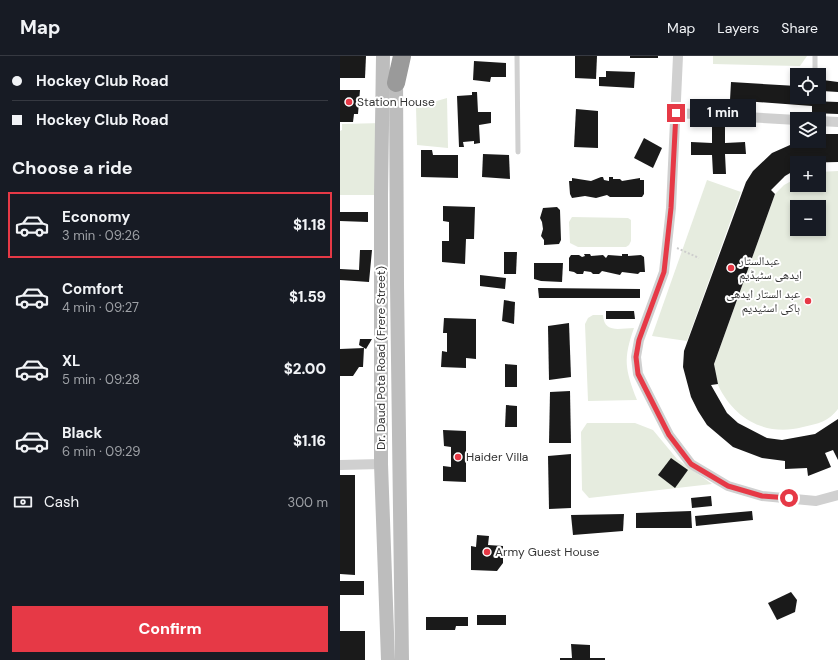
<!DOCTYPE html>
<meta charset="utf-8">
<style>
body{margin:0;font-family:"DM Sans","Noto Naskh Arabic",sans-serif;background:#242831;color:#f1f3f6;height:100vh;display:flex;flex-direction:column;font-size:15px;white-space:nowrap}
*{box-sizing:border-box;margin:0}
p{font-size:13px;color:#9ea1a6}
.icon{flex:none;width:22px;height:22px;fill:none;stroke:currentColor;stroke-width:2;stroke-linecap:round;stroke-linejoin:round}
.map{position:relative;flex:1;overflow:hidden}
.details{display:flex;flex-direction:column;background:#171b24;width:340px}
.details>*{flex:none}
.top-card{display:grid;align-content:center;height:88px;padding:0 12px;background:#171b24}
.tools{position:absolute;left:450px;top:12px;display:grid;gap:8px}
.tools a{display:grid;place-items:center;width:36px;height:36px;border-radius:0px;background:#171b24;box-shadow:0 2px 6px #0003;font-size:20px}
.end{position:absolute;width:18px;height:18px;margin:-9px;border:5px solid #e63946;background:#fff;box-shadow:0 0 0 2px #fff}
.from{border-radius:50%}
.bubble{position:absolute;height:28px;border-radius:0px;background:#171b24;box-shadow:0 2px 6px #0003;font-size:13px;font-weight:800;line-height:28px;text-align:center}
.top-card b{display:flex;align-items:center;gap:14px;height:38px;font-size:15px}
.top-card b+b{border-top:1px solid #363941}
.top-card i{width:10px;height:10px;background:#f1f3f6}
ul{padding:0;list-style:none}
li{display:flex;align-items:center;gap:12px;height:66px;margin:0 8px 6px;padding:0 4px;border:2px solid transparent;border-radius:0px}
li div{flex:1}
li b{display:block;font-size:15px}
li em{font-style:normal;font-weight:800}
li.active{border-color:#e63946}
li>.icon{width:36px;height:36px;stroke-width:1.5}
h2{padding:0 12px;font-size:18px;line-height:48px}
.pay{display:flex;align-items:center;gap:10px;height:44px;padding:0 12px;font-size:15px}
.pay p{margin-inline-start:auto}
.action{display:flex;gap:8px;margin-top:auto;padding:8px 12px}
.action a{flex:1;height:46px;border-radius:0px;background:#e63946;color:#fff;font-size:16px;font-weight:800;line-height:46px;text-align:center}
header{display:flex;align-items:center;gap:24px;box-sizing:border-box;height:56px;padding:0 20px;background:#171b24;border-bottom:1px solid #363941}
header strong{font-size:19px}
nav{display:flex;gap:22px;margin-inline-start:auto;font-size:14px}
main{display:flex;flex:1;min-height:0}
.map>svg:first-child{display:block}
</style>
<header>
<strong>Map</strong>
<nav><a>Map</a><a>Layers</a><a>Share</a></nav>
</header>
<main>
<section class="details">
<div class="top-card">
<b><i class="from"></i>Hockey Club Road</b>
<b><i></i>Hockey Club Road</b>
</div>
<h2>Choose a ride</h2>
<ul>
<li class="active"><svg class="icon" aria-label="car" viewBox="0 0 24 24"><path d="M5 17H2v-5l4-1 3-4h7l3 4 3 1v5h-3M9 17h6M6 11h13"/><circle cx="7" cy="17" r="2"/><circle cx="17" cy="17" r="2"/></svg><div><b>Economy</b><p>3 min · 09:26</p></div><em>$1.18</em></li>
<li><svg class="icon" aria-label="car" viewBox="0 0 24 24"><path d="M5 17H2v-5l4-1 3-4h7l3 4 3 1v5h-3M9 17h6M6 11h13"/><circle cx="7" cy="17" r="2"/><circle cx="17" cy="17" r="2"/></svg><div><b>Comfort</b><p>4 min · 09:27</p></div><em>$1.59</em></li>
<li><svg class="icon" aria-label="car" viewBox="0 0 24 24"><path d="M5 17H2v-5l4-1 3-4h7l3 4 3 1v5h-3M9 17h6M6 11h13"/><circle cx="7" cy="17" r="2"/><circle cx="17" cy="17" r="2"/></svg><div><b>XL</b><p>5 min · 09:28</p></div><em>$2.00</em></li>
<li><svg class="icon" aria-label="car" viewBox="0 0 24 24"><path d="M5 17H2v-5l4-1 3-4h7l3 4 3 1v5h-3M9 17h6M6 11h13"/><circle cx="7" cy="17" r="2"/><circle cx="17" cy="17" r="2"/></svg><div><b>Black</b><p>6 min · 09:29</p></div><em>$1.16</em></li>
</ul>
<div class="pay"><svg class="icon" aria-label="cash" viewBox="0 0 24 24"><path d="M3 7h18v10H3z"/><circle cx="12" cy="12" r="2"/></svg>Cash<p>300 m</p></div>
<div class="action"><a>Confirm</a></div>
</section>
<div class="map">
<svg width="498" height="604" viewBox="0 0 498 604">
<rect width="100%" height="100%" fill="#fff"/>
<g fill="#e6ecdf" fill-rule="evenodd">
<polygon points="373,0 467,0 460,10 373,8"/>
<polygon points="107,42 108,92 77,89 76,51"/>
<polygon points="42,67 41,139 0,139 0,75 2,74 2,68"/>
<path d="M498,115V353C489,365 478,368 463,371C426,381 394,363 378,329C376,322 375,314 374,308L435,138L444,129L457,122V129H479V116ZM457,151H479V173H457Z"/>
<polygon points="367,124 401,136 347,285 312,280"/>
<polygon points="232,161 288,162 291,164 291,185 289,189 286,191 238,191 230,187 229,166"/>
<path d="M253,259H263C264,278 280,272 294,272C283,303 285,313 297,344L248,345L245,268L248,262Z"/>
<polygon points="247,367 295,367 313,374 337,403 372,428 249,442 242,434 241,376"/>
</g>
<g fill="#1a1a1a">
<polygon points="0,0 26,0 25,22 0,22"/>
<polygon points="235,0 257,0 256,23 235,22"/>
<rect x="290" y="0" width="28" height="2"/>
<polygon points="134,5 166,7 166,21 151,21 150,26 133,24"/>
<polygon points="266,15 295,16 294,32 259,30 259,21 266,21"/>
<polygon points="483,24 498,26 498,36 482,35"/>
<polygon points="391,26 457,30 457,41 472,41 472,45 498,46 498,58 472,57 472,50 390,44"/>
<polygon points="0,34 20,34 18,58 14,58 13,66 0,66"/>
<polygon points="132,36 137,36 138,56 151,56 151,67 139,69 140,87 134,88 134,85 123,86 124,91 119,91 117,40 132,39"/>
<polygon points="236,53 258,55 258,92 234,91"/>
<polygon points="385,65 385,87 405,86 406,98 385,98 386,118 373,118 372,99 351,99 351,86 372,87 372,66"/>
<polygon points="483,78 498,78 498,106 457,107 457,113 445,120 431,134 435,138 374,308 378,328 371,329 387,357 398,367 427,382 442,384 475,378 498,363 498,404 493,394 485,397 491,411 468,420 467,412 445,413 445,405 422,402 393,391 367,369 358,355 351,341 343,311 344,295 406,126 413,115 432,97 459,85 479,85 479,79"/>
<polygon points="304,82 322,92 313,112 294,102"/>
<polygon points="81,94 92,94 93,99 118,99 118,122 81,121"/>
<polygon points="143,98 169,99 170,123 142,121"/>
<polygon points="261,121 263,121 264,124 269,125 269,121 273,121 273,123 280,123 282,125 300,122 300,124 304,124 304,138 302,141 270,141 267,139 256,142 245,140 232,142 230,138 229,125 232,125 232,122 251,125"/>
<polygon points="103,150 135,151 134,183 126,183 125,208 102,206 102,185 109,185 109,166 103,165"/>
<polygon points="217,151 220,154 221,184 219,188 204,189 204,184 201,180 203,173 202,166 200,162 203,152"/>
<polygon points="0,156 28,156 28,166 0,165"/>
<polygon points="20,194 32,194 29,226 0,224 0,213 19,214"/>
<polygon points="164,196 177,196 176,218 164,218"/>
<polygon points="244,198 250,198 251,200 263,199 266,202 268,199 282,200 282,198 288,198 288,200 301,199 304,201 305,216 300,216 298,218 282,216 280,219 262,215 259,218 253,218 251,216 244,215 243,218 237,218 234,216 229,215 229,202 231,199 239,199 242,201 245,200"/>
<polygon points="194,207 223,207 222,226 201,225 194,223"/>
<polygon points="140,219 166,222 165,233 140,230"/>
<polygon points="198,232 300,233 300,242 199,242"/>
<polygon points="164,244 175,246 174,268 162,265"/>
<polygon points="266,255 294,255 295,263 266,263"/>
<polygon points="104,262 136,263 136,303 126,302 126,312 101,311 102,295 107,296 107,277 103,277"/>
<polygon points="229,267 231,321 209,324 208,270"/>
<polygon points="20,283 32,283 26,293 19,289"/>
<polygon points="24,292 23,311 19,311 13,320 0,320 0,293"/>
<polygon points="165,308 177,309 177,331 165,331"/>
<polygon points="230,335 231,387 209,387 210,336"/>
<polygon points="166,349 177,350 177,371 165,371"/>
<polygon points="103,374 126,375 126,426 103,425 103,410 111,411 111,391 104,390"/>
<polygon points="231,398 231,452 209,453 208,400"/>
<polygon points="331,402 348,414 335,432 318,419"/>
<polygon points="0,419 15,419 15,519 0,518"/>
<polygon points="371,440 372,450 352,452 351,442"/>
<polygon points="351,455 352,472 296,472 296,457"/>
<polygon points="412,455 413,464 356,470 355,460"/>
<polygon points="284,458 283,475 233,479 231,459"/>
<polygon points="137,479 149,480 148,489 163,490 163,507 157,515 131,514 131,490 136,491"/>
<rect x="0" y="525" width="24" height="14"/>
<polygon points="451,536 457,544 455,556 437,564 428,547"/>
<rect x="137" y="559" width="29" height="10"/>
<polygon points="86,561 128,561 128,570 116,570 115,574 86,574"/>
<rect x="0" y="575" width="25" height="29"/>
<polygon points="231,588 250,589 250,602 265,602 265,604 220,604 220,602 232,602"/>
</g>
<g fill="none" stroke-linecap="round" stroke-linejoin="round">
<polyline stroke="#cdcdcd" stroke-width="2" stroke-dasharray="2 2" stroke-linecap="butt" points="337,192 359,202"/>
<g stroke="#d0d0d0" stroke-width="5">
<polyline points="177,0 178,96"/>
<polyline points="475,14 475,0"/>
</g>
<g stroke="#d0d0d0" stroke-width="10">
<polyline points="338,0 331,152 324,216 299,284 296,301 298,318 329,379 351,408 388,430 422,440 476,445 498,439"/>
<polyline points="336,57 457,64"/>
<polyline points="479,65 498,66"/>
<polyline points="0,409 41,408"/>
</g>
<g stroke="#bdbdbd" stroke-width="14">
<polyline points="43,0 41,139 41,408 48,604"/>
<polyline points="56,16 57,228 62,604"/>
</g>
<polyline stroke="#9a9a9a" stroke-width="18" points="56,27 62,0"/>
</g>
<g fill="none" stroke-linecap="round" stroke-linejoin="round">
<polyline stroke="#e63946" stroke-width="5" points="336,57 331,152 324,216 299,284 296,301 298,318 329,379 351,408 388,430 422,440 449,442"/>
</g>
<g fill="#e63946" stroke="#fff" stroke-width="1.5">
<circle cx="9" cy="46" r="4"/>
<circle cx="391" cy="212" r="4"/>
<circle cx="468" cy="245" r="4"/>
<circle cx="118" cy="401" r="4"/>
<circle cx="147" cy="496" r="4"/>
</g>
<g text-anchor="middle" stroke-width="4" stroke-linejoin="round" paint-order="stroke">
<g font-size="12" fill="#333" stroke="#fff" text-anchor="start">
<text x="17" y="50">Station House</text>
<text x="399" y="209">عبدالستار<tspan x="399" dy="14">ایدھی سٹیڈیم</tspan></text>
<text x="460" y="242" text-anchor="end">عبد الستار ایدھی<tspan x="460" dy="14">ہاکی اسٹیدیم</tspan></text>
<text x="126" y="405">Haider Villa</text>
<text x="155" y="500">Army Guest House</text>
</g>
<g font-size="12" fill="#333" stroke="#fff">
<text transform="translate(41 302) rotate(-90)" y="4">Dr. Daud Pota Road (Frere Street)</text>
</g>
</g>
</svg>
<div class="tools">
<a><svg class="icon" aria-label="locate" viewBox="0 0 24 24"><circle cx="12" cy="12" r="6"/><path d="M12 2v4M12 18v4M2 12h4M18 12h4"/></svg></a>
<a><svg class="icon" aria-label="layers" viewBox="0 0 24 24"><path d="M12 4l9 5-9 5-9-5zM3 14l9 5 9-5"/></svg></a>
<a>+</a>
<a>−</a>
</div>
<i class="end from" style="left:449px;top:442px"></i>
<i class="end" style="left:336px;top:57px"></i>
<div class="bubble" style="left:350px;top:43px;width:66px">1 min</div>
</div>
</main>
